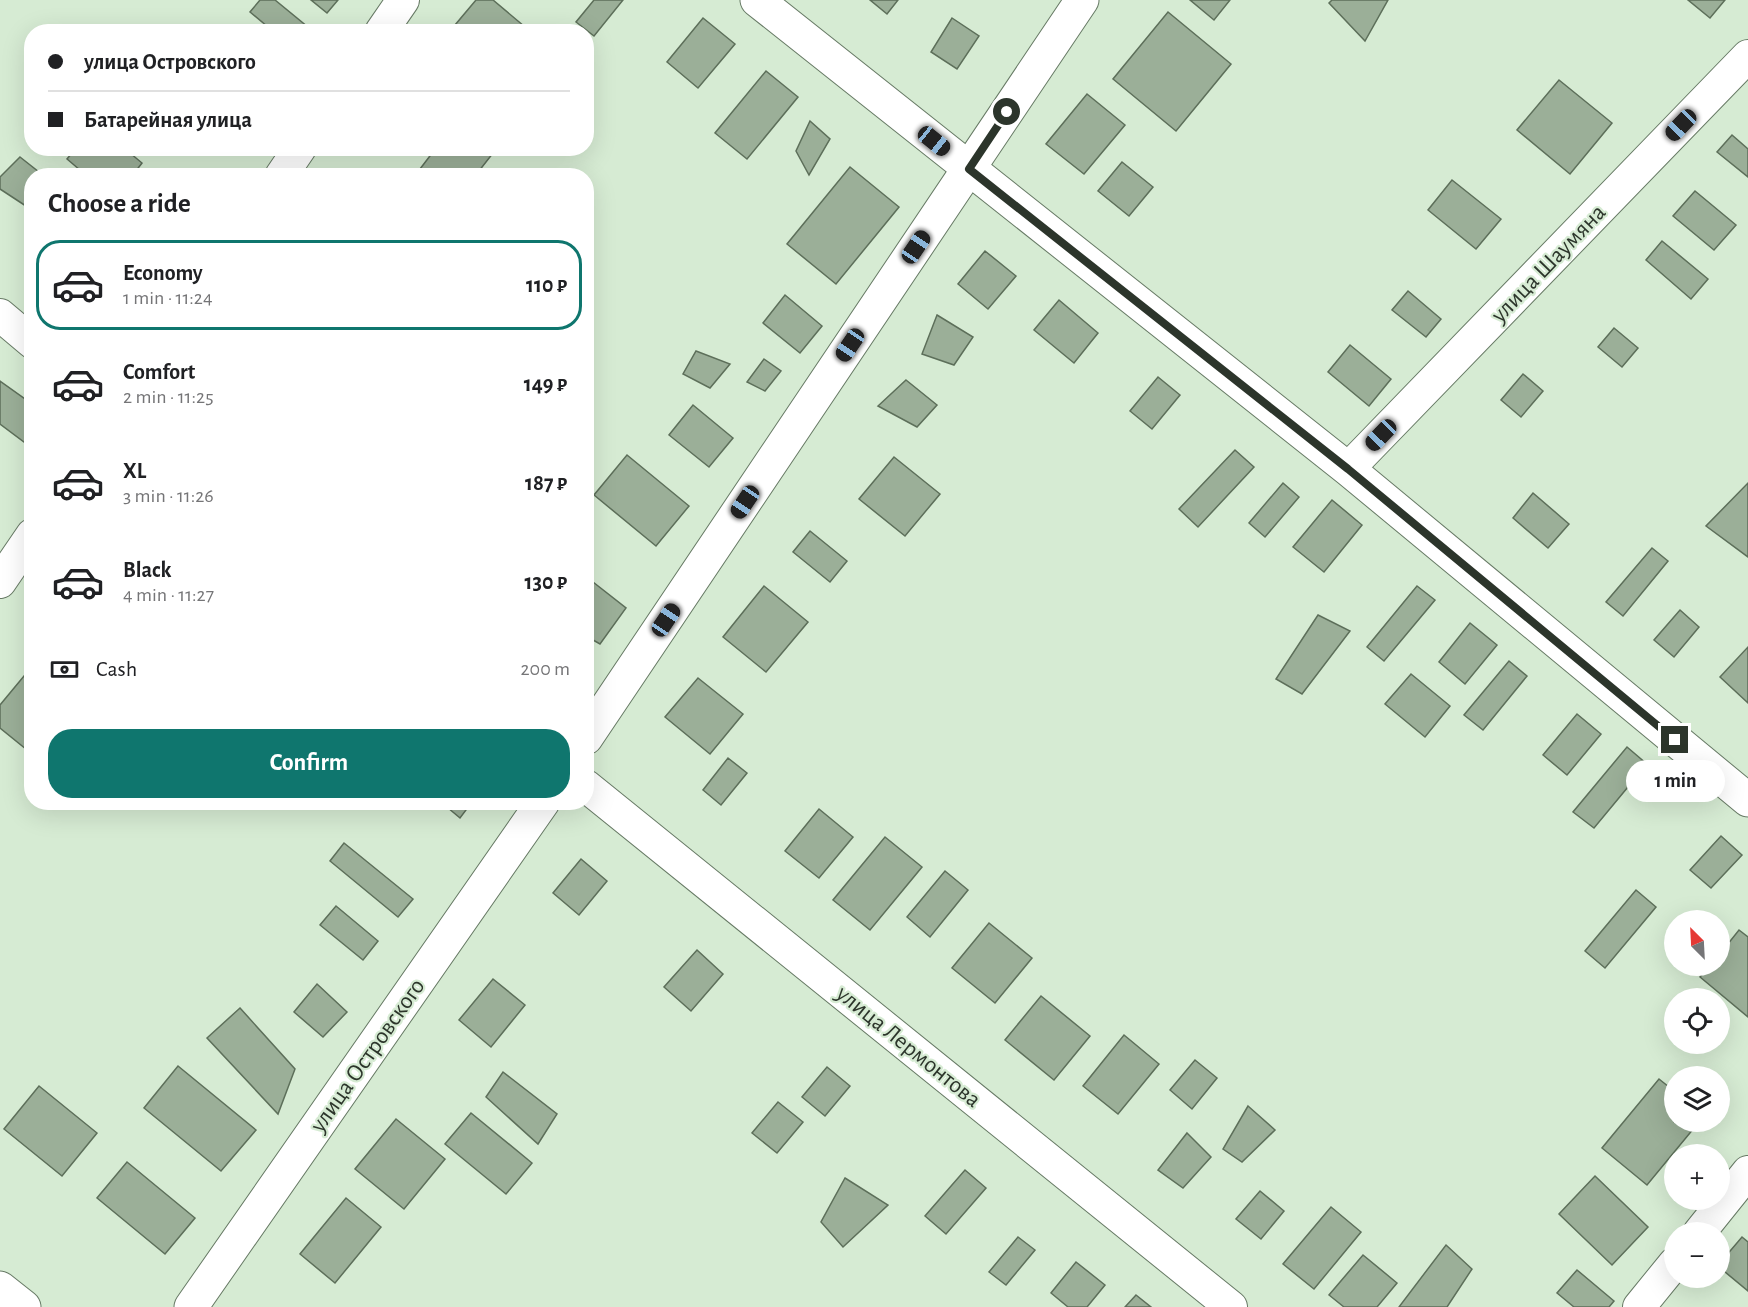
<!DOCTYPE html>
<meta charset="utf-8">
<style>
body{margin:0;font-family:"Alegreya Sans",sans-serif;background:#f2f2f2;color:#202124;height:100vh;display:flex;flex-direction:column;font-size:22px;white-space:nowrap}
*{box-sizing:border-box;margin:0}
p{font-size:20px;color:#757577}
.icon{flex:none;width:33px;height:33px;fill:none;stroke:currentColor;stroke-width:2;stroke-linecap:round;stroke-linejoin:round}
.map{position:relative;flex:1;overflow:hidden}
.sheet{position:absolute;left:24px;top:168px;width:570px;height:642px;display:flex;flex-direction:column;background:#fff;border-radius:24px;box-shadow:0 6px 24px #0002}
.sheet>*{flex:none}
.guide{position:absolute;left:24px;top:24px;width:570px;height:132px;border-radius:24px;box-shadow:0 6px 24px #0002;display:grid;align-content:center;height:132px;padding:0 24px;background:#fff}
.needle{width:39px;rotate:336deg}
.fabs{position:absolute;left:1664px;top:910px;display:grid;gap:12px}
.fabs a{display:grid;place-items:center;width:66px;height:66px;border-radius:50%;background:#fff;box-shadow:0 6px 24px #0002;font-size:30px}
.end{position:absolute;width:27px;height:27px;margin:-14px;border:8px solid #2c352b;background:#fff;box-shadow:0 0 0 3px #fff}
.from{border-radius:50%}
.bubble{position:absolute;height:42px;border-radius:21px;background:#fff;box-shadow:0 6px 24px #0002;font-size:20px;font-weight:700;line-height:42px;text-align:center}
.car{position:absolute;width:18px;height:36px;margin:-18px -9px;border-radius:8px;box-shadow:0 0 4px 2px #0007;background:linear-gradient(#222 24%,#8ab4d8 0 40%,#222 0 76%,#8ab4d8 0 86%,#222 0)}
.guide b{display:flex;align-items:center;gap:21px;height:57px;font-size:22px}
.guide b+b{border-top:2px solid #e0e0e0}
.guide i{width:15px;height:15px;background:#202124}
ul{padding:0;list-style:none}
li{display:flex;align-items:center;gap:18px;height:90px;margin:0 12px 9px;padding:0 12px;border:3px solid transparent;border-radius:24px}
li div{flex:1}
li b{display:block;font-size:22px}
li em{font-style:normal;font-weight:700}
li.active{border-color:#0f766e}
li>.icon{width:54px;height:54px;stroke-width:1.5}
h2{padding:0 24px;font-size:27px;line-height:72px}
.pay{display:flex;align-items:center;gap:15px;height:66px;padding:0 24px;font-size:22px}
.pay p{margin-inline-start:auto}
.action{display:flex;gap:12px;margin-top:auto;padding:12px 24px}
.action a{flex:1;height:69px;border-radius:24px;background:#0f766e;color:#fff;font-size:24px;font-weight:700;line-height:69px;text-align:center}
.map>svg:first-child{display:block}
</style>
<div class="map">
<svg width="1748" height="1307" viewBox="0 0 1748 1307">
<rect width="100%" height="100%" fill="#d6ebd3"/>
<g fill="#9baf98" stroke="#5d6f5a" stroke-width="1.5">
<polygon points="260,0 275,0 314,32 274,32 250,12"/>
<polygon points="311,0 338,0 327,13"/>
<polygon points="476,0 493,0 531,32 463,32 455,25"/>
<polygon points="594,0 623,0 594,36 576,22"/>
<polygon points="870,0 898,0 887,14"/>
<polygon points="1190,0 1230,0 1214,20"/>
<polygon points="1332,0 1388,0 1365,41 1329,3"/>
<polygon points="1688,0 1725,0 1710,18"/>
<polygon points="1168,12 1231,64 1176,131 1113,79"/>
<polygon points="703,18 735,44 698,88 667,62"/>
<polygon points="952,18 979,36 957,69 931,52"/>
<polygon points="766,71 798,97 747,159 715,133"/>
<polygon points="1559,80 1612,123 1570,174 1517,130"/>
<polygon points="1087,94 1125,125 1084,174 1046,144"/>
<polygon points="810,121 830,139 809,175 796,151"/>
<polygon points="1732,135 1748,149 1748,177 1717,152"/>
<polygon points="76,148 124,148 142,163 132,176 87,176 67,159"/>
<polygon points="436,148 497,148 475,176 428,176 420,169"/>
<polygon points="20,157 44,176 32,176 32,210 0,189 0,177"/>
<polygon points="1122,162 1153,187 1129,216 1098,191"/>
<polygon points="850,167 899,207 836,284 787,244"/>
<polygon points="1452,180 1501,219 1476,249 1428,210"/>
<polygon points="1695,191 1736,225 1714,250 1673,216"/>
<polygon points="1662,241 1708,279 1691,299 1646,260"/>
<polygon points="985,251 1016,276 988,309 958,284"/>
<polygon points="1408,291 1441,319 1426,337 1392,310"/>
<polygon points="785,295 822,326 800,353 763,323"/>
<polygon points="1059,300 1098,333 1074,363 1034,330"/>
<polygon points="937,315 973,337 954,365 922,354"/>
<polygon points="1614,328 1638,348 1622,367 1598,347"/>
<polygon points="1350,345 1391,379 1369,406 1328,372"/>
<polygon points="696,351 730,364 710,388 683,374"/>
<polygon points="764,359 781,371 765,391 747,382"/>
<polygon points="1523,374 1543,391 1521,417 1501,400"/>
<polygon points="1158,377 1180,395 1152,429 1130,411"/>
<polygon points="906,380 937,405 917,427 878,406"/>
<polygon points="0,381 32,404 32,448 0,424"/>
<polygon points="693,405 733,438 709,467 669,435"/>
<polygon points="1235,450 1254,467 1198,527 1179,509"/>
<polygon points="627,455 689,506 656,546 594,495"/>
<polygon points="894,457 940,494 905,536 859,499"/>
<polygon points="1283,483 1299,497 1265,537 1249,523"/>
<polygon points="1748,483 1748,557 1706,526"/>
<polygon points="1533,493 1569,524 1548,548 1513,518"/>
<polygon points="1332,500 1362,525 1324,572 1293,547"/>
<polygon points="810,531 847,561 830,582 793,552"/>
<polygon points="1652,548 1668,561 1623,616 1606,602"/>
<polygon points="593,582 626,608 600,644 586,636 586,591"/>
<polygon points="764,586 808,622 766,672 723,637"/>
<polygon points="1417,586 1435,600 1384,661 1367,647"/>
<polygon points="1680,610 1699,627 1674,657 1654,640"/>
<polygon points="1318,615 1350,631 1302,694 1276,679"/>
<polygon points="1470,623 1497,645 1465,684 1439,662"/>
<polygon points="1748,647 1748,703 1720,677"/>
<polygon points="1509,661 1527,676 1483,730 1464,715"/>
<polygon points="1411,674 1450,706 1425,737 1385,704"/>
<polygon points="24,676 32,682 32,754 0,728 0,705"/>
<polygon points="698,678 743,714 710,754 665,717"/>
<polygon points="1577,714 1601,734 1567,775 1543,755"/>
<polygon points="1627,747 1647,764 1594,828 1573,812"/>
<polygon points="728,758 747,773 721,805 703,790"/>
<polygon points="441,802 472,802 460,818"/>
<polygon points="819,809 853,837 819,878 785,851"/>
<polygon points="1721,836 1742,855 1711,888 1690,870"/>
<polygon points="885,837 922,867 870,930 833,900"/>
<polygon points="344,843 413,899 398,917 330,861"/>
<polygon points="581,859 607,881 579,915 553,893"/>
<polygon points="945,871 968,890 930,937 907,917"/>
<polygon points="1636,890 1656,907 1605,968 1585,951"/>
<polygon points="336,906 378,941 363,960 320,925"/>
<polygon points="989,923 1032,958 995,1003 952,968"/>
<polygon points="1739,930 1748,937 1748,1017 1700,977 1709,966 1719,966 1719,955"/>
<polygon points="697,950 723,974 691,1011 664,987"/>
<polygon points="493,979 525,1005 491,1047 459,1020"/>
<polygon points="317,984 347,1012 323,1037 294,1012"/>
<polygon points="1041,996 1090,1036 1054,1080 1005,1040"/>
<polygon points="240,1008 295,1069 278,1114 207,1038"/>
<polygon points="1124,1035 1159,1064 1118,1114 1083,1086"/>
<polygon points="1195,1060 1217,1078 1192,1109 1170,1090"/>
<polygon points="178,1066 256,1130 221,1171 144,1108"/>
<polygon points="827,1067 850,1086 825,1116 802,1097"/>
<polygon points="503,1072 557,1114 538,1144 486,1097"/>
<polygon points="1659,1079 1674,1091 1674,1122 1699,1122 1647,1185 1602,1148"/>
<polygon points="39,1086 97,1133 62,1176 4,1129"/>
<polygon points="778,1102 803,1122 777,1153 752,1133"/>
<polygon points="1248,1106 1275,1130 1242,1162 1223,1149"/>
<polygon points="471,1113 532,1163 506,1194 445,1144"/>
<polygon points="396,1119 445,1159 404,1209 355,1169"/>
<polygon points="1187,1133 1211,1157 1183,1188 1158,1170"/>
<polygon points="127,1162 195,1218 165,1254 97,1198"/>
<polygon points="965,1170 986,1188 946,1234 925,1216"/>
<polygon points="1595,1176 1648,1227 1612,1265 1559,1214"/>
<polygon points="845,1178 888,1205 843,1247 821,1222"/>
<polygon points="1260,1191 1284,1211 1261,1239 1236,1219"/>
<polygon points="346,1198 381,1227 335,1283 300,1254"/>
<polygon points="1331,1207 1361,1232 1314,1289 1283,1264"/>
<polygon points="1018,1237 1035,1250 1006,1285 989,1272"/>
<polygon points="1742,1237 1748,1242 1748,1291 1719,1267 1719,1264"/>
<polygon points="1446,1245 1472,1269 1447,1307 1399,1307"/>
<polygon points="1363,1255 1397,1283 1377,1307 1344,1307 1329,1295"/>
<polygon points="1076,1262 1105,1285 1087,1307 1068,1307 1051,1293"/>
<polygon points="1577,1270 1614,1301 1609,1307 1574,1307 1557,1293"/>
<polygon points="1136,1295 1151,1307 1125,1307"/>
</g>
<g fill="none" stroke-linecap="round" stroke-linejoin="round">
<g stroke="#677a65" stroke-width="34">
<g id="minor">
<polyline points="381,32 403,0"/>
<polyline points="281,176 300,148"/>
<polyline points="0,315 32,342"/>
<polyline points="1348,469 1748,56"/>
<polyline points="0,582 32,535"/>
<polyline points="586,786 1231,1307"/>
<polyline points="1699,1233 1748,1172"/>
<polyline points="1639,1307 1674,1264"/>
</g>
</g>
<g stroke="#677a65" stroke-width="35">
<g id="tertiary">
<polyline points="757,0 1348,469 1748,800"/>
<polyline points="586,738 1082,0"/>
<polyline points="0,1288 24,1307"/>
<polyline points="191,1307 543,802"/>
</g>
</g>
<use href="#minor" stroke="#fff" stroke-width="32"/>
<use href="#tertiary" stroke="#fff" stroke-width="33"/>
</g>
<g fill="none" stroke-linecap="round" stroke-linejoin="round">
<polyline stroke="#2c352b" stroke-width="8" points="1007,112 969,169 1348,469 1675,740"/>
</g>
<g text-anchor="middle" stroke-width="4.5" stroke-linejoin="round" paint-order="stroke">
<g font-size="24" fill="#2c352b" stroke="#d6ebd3">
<text transform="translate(1548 263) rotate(-46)" y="8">улица Шаумяна</text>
<text transform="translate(909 1046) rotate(39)" y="8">улица Лермонтова</text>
<text transform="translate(367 1055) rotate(-55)" y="8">улица Островского</text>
</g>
</g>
</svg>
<div class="fabs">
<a><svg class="needle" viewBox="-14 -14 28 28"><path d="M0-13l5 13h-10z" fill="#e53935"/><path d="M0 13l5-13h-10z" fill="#757577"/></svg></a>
<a><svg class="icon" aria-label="locate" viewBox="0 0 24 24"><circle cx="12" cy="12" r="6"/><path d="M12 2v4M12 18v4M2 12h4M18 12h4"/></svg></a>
<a><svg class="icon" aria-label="layers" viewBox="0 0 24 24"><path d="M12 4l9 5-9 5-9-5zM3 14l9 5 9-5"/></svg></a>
<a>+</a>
<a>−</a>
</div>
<i class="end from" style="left:1007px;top:112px"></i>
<i class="end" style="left:1675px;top:740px"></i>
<div class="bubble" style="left:1626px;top:760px;width:99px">1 min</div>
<i class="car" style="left:1681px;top:125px;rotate:224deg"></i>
<i class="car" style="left:934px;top:141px;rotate:129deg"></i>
<i class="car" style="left:916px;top:247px;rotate:34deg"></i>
<i class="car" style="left:850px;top:345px;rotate:214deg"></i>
<i class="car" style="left:1381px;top:435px;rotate:224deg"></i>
<i class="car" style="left:745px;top:502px;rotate:214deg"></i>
<i class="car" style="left:666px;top:620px;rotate:34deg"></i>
<div class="guide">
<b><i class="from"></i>улица Островского</b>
<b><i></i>Батарейная улица</b>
</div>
<section class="sheet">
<h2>Choose a ride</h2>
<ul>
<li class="active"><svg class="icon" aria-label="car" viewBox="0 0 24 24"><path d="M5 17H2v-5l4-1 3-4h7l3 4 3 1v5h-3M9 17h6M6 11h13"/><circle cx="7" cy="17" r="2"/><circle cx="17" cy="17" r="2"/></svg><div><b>Economy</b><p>1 min · 11:24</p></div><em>110 ₽</em></li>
<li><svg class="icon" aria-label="car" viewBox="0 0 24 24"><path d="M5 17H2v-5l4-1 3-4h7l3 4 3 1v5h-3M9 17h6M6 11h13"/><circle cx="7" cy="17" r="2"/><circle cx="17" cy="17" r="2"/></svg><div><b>Comfort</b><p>2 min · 11:25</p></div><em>149 ₽</em></li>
<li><svg class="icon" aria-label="car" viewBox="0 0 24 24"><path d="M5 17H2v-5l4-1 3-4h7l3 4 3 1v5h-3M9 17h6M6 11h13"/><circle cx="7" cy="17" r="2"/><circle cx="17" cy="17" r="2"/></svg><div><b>XL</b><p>3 min · 11:26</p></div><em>187 ₽</em></li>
<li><svg class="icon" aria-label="car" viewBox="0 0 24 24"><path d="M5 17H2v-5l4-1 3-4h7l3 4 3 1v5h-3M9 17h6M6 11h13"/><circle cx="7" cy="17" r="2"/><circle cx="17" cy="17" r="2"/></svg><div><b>Black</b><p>4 min · 11:27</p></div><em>130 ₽</em></li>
</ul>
<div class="pay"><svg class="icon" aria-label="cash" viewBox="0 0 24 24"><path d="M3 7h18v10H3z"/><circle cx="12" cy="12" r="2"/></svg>Cash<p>200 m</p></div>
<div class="action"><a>Confirm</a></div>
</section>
</div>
